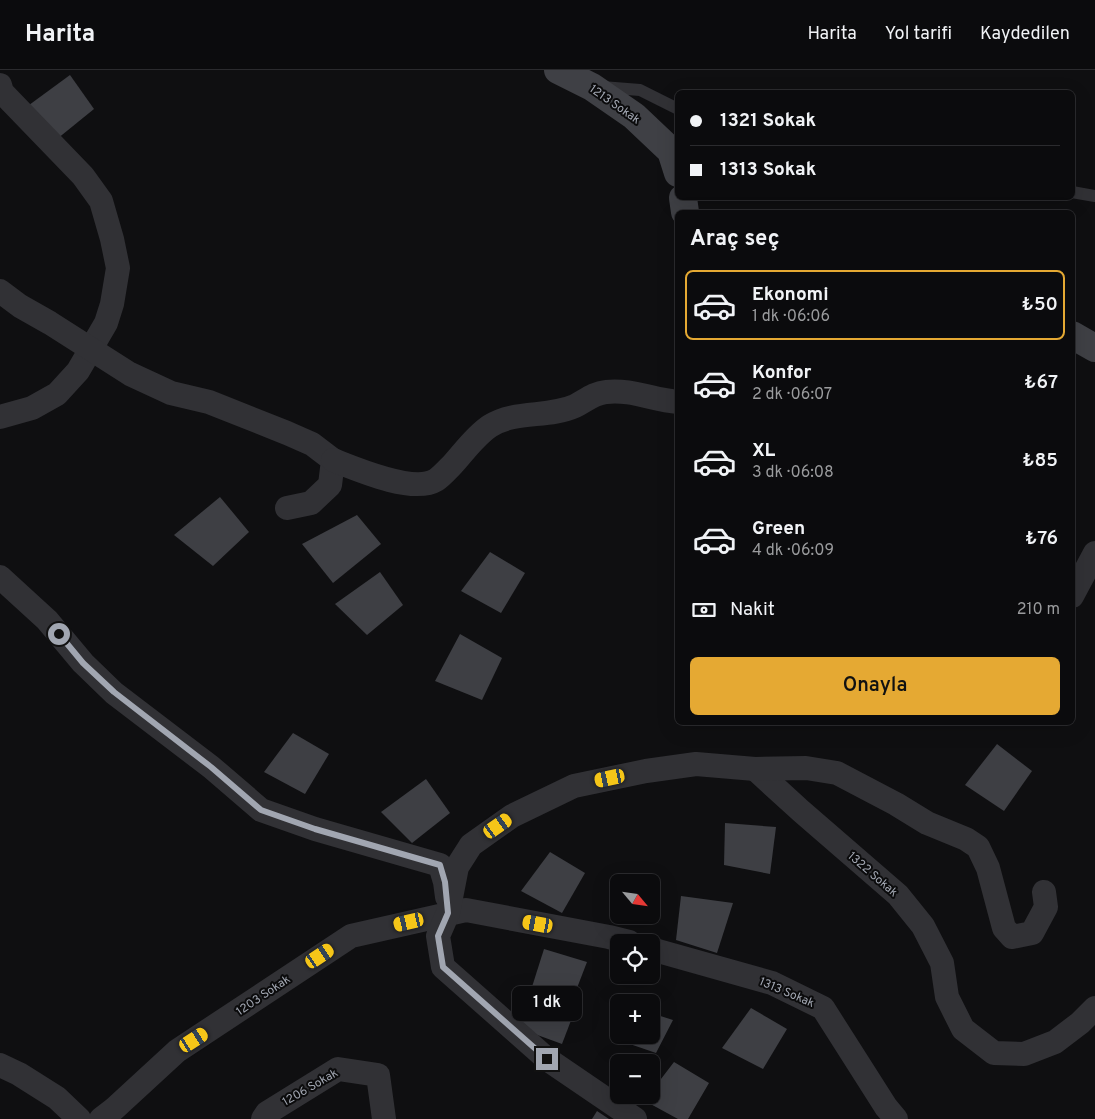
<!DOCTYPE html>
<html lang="tr">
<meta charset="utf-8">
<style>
body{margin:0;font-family:Overpass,sans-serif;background:#19191b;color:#f1f3f6;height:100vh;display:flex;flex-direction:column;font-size:19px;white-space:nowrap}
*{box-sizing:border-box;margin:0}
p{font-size:16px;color:#9a9b9d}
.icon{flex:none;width:28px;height:28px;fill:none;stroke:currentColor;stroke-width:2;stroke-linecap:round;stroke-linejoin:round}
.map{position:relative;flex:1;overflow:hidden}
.panel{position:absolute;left:675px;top:140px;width:400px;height:515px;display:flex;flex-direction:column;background:#0b0b0d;border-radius:8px;box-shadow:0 5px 20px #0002,0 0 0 1px #2b2b2e}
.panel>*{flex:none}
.top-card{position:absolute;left:675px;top:20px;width:400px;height:110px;border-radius:8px;box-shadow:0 5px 20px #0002,0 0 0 1px #2b2b2e;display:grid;align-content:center;height:110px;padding:0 15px;background:#0b0b0d}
.needle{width:32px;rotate:119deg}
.controls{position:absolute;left:610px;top:804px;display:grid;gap:10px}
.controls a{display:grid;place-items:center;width:50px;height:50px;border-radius:8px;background:#0b0b0d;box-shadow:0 5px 20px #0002,0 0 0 1px #2b2b2e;font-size:25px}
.end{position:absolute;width:22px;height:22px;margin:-11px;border:6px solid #a1a6b1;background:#111;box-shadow:0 0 0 2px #111}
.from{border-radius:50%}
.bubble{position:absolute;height:35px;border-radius:8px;background:#0b0b0d;box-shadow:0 5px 20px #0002,0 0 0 1px #2b2b2e;font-size:16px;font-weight:600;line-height:35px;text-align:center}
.car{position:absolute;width:15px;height:30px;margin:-15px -8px;border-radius:6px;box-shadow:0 0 4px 1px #0007;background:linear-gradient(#f5c518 24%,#345 0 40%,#f5c518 0 76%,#345 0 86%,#f5c518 0)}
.top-card b{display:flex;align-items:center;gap:18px;height:48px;font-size:19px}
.top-card b+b{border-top:1px solid #2b2b2e}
.top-card i{width:12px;height:12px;background:#f1f3f6}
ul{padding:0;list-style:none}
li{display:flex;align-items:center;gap:15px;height:70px;margin:0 10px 8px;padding:0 5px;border:2px solid transparent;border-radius:8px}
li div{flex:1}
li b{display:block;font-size:19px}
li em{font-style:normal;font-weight:600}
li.active{border-color:#e5a933}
li>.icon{width:45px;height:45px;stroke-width:1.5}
h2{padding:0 15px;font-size:22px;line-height:60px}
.pay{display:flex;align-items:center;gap:12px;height:55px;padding:0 15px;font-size:19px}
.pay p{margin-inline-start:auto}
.button{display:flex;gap:10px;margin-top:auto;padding:10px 15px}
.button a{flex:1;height:58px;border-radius:8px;background:#e5a933;color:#111;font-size:20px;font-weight:600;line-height:58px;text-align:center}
header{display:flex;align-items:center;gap:30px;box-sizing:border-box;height:70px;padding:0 25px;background:#0b0b0d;border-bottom:1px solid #2b2b2e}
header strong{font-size:24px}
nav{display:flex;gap:28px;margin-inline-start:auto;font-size:18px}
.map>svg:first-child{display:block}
</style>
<header>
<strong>Harita</strong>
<nav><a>Harita</a><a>Yol tarifi</a><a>Kaydedilen</a></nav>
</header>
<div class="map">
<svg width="1095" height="1049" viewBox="0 0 1095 1049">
<rect width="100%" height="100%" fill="#0f0f11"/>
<g fill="#3e3f44">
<polygon points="70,5 94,39 57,69 25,38"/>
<polygon points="220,427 249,462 213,496 174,465"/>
<polygon points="357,445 381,474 333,513 302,474"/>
<polygon points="490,482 525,503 501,543 461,521"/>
<polygon points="380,502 403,535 367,565 335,534"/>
<polygon points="460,564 502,588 482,630 435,611"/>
<polygon points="293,663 329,684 305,724 264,702"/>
<polygon points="997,674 1032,701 1004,741 965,715"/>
<polygon points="426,709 450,743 412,773 381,742"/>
<polygon points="725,753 776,757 770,804 724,795"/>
<polygon points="550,782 585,803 562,843 521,821"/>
<polygon points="681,826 733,833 717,883 676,870"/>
<polygon points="544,879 587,892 572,931 531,920"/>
<polygon points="530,924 575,940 562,974 521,959"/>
<polygon points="751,938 787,959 763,999 722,978"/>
<polygon points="651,943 673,950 656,983 624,972 628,965 651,965"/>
<polygon points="674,992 709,1013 688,1049 678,1049 645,1031 649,1025 651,1025 651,1022"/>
<polygon points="597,1041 609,1049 592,1049"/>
</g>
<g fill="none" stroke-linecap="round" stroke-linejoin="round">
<g stroke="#313135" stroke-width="12">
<polyline points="602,17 640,20 678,39"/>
<polyline points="1072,122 1095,126"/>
</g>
<g stroke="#313135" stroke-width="24">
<polyline points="0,15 2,22 83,106 101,131 112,169 118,198 112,234 106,253 78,301 57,324 32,338 0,347"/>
<polyline points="0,221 20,236 50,253 130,304 171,323 209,332 287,363 312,374 333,390 330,415 311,433 287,438"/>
<path d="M333,390C356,399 413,424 436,410C442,406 448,399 453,394C464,382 475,366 490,356C515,340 548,348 575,336C585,331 594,323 606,322C631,319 653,330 678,332"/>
<polyline points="0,507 47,550 83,593 114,623 211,697 261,740 315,759 440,795 445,812 447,827"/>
<polyline points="1072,526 1095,483"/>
<polyline points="755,699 801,741 898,825 923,856 942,893 947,927 963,959 994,983 1024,984 1055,972 1080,953 1095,938"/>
<polyline points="651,879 772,913 823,938 886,1037 896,1049"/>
<polyline points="0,995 19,1004 57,1028 79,1049"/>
<polyline points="101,1049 114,1039 177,981 351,866 466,840 609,867 629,872"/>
<polyline points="263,1049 267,1043 338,999 378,1005 384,1049"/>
<polyline points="635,1049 547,989 443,897 438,866 448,843 457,797 471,775 512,746 574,716 646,701 696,694 755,699 806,698 837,703 896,734 927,753 966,769 978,777 988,798 1004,858 1012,867 1032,863 1046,837 1044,822"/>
</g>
<g stroke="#3f4045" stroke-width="28">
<polyline points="558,0 592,17 634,46 671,81 678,103"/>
<polyline points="683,128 685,142"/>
<polyline points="1072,265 1095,278"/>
</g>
</g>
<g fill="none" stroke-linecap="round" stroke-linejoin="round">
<polyline stroke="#a1a6b1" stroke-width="6" points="59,564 83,593 114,622 211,697 261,740 315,759 440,795 445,812 448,843 438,866 443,897 547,989"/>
</g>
<g text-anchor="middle" stroke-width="4" stroke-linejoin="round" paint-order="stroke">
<g font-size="12" fill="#a1a6b1" stroke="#0b0b0c">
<text transform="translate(615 34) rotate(35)" y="4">1213 Sokak</text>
<text transform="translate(873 804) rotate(41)" y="4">1322 Sokak</text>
<text transform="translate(787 922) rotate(23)" y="4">1313 Sokak</text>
<text transform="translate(263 925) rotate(-34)" y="4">1203 Sokak</text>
<text transform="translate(310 1017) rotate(-30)" y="4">1206 Sokak</text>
</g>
</g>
</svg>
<div class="controls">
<a><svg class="needle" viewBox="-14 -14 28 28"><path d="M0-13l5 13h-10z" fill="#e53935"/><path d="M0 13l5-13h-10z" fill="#9a9b9d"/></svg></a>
<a><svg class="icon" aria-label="locate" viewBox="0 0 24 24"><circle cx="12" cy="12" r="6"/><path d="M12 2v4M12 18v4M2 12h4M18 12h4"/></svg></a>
<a>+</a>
<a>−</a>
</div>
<i class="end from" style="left:59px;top:564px"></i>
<i class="end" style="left:547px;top:989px"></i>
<div class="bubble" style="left:512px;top:916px;width:70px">1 dk</div>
<i class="car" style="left:610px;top:708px;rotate:258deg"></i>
<i class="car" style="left:498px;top:756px;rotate:55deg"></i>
<i class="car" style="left:409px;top:852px;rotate:257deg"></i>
<i class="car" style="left:538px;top:854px;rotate:280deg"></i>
<i class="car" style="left:320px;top:886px;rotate:56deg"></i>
<i class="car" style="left:194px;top:970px;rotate:57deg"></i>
<div class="top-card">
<b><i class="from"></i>1321 Sokak</b>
<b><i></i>1313 Sokak</b>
</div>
<section class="panel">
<h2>Araç seç</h2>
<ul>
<li class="active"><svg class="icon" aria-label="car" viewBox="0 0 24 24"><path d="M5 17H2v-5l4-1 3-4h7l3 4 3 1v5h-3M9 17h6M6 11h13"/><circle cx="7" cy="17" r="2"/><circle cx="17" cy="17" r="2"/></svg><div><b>Ekonomi</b><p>1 dk · 06:06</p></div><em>₺50</em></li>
<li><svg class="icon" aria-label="car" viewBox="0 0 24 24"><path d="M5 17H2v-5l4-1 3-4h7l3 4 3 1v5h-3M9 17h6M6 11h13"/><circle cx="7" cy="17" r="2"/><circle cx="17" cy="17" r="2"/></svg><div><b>Konfor</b><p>2 dk · 06:07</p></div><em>₺67</em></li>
<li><svg class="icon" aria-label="car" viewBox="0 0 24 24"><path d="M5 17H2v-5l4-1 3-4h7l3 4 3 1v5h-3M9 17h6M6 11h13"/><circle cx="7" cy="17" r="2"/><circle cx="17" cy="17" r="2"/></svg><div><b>XL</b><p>3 dk · 06:08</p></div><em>₺85</em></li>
<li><svg class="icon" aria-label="car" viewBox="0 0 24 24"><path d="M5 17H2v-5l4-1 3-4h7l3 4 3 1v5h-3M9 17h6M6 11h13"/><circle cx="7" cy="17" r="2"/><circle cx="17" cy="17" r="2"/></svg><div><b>Green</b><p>4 dk · 06:09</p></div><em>₺76</em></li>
</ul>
<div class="pay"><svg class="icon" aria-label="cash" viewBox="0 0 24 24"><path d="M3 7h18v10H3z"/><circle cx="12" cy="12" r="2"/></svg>Nakit<p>210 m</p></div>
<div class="button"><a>Onayla</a></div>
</section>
</div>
